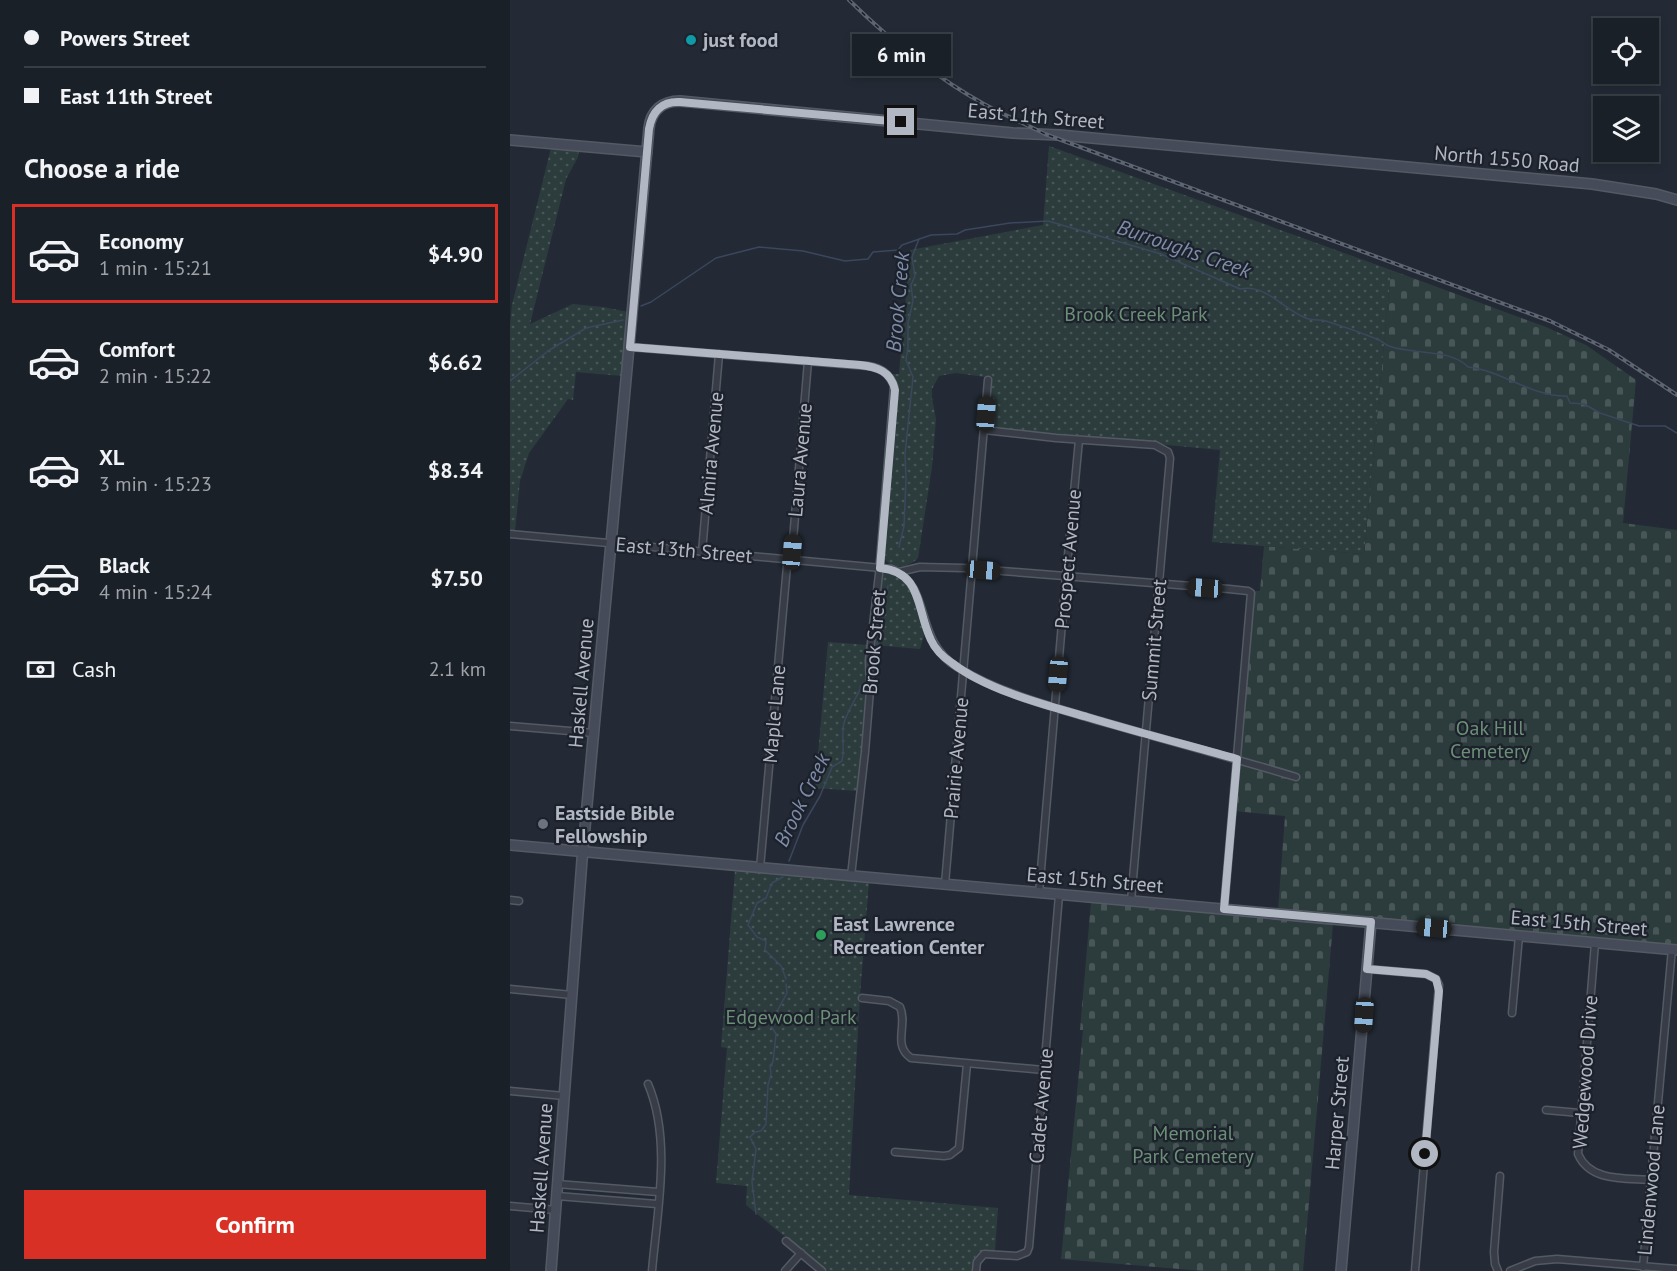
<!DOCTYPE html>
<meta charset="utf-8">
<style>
body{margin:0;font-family:"PT Sans",sans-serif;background:#272d34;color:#f1f3f6;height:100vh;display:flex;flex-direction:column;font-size:22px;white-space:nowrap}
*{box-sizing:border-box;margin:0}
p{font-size:20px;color:#9fa3a8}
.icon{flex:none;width:33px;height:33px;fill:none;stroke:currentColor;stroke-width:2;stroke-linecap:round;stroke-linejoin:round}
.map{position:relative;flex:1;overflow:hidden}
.drawer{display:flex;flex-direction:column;background:#1a2028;width:510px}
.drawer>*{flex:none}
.banner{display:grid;align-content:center;height:132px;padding:0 24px;background:#1a2028}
.buttons{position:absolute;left:1083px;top:18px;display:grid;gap:12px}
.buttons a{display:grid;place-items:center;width:66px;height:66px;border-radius:0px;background:#1a2028;box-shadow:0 3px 9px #0003,0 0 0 2px #383e45;font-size:30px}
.end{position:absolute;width:27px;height:27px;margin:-14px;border:8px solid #b1b7c3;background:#111;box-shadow:0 0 0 3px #111}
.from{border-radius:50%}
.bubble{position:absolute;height:42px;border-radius:0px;background:#1a2028;box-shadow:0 3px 9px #0003,0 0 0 2px #383e45;font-size:20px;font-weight:700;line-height:42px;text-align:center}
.car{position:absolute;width:18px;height:36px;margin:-18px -9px;border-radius:8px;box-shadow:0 0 4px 2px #0007;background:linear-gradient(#222 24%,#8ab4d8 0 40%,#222 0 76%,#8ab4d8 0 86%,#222 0)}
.banner b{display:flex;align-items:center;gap:21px;height:57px;font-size:22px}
.banner b+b{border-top:2px solid #383e45}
.banner i{width:15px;height:15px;background:#f1f3f6}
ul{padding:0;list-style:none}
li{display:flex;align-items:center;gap:18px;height:99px;margin:0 12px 9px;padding:0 12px;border:3px solid transparent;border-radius:0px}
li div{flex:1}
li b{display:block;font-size:22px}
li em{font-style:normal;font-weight:700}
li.current{border-color:#d93025}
li>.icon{width:54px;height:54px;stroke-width:1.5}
h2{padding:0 24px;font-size:27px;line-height:72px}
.pay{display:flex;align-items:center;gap:15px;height:66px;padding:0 24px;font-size:22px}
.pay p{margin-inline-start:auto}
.button{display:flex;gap:12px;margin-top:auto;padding:12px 24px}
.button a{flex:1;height:69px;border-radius:0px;background:#d93025;color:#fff;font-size:24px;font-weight:700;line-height:69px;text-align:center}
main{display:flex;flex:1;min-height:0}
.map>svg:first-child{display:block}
</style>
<main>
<section class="drawer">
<div class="banner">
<b><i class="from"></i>Powers Street</b>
<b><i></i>East 11th Street</b>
</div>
<h2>Choose a ride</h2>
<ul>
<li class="current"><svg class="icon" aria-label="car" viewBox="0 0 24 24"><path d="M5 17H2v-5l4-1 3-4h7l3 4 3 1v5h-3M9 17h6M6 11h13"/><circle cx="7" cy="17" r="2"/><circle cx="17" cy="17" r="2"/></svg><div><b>Economy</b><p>1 min · 15:21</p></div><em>$4.90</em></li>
<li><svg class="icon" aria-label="car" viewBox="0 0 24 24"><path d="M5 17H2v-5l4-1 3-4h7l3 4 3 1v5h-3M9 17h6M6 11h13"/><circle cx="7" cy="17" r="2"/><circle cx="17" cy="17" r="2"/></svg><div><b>Comfort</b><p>2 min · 15:22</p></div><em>$6.62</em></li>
<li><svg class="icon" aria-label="car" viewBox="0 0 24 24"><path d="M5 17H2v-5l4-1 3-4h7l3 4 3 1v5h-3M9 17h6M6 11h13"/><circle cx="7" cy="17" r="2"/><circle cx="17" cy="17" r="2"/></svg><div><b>XL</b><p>3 min · 15:23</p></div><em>$8.34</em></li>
<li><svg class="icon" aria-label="car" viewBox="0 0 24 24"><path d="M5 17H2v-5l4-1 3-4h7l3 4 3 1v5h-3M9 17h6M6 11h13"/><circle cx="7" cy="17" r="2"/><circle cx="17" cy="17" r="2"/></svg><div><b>Black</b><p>4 min · 15:24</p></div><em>$7.50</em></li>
</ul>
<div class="pay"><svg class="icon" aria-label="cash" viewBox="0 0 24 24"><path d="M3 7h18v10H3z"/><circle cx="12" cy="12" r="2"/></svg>Cash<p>2.1 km</p></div>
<div class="button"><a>Confirm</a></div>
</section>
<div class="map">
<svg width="1167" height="1271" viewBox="0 0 1167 1271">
<defs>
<pattern id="cemetery-stones" width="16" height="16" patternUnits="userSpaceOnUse" patternTransform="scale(1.5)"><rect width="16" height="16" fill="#2c3c3d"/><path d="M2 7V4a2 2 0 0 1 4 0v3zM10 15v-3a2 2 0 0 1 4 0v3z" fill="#485657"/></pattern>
<pattern id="park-dots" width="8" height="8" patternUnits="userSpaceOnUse" patternTransform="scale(1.5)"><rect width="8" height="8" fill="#2c3c3d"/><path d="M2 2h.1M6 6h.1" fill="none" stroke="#485657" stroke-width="1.8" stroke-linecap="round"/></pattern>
</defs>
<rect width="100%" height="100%" fill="#232a35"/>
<g fill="url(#cemetery-stones)">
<polygon points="881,270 1036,327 1076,345 1126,380 1113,523 1167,530 1167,946 768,910 775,816 725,811 729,769 733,765 786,779 787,774 730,756 744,591 750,591 754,546 854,554"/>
<polygon points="581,902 823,924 793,1271 693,1271 551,1259 573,1030 570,1030"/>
</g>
<g fill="url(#park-dots)">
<path d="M539,146L881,270L854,554L702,542L710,450L479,428L478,423L482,378L446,373L429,376L422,389V398L426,419L422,467L408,558C400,567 380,572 374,557C373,553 374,547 374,542L388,392L387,385L381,374H389L400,250L533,225Z"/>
<polygon points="41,148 69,150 68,157 56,179 20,324 63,304 93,307 118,312 112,376 66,372 63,400 58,399 19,453 10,481 5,531 0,530 0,325 2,305"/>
<polygon points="377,572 391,579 403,594 415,632 410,649 363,645 372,578 374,573"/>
<polygon points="318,642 358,645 352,754 347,791 305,788"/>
<polygon points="225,870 359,882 350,995 339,1195 488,1208 485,1250 469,1252 463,1260 462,1271 318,1271 236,1205 237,1186 206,1183 217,1048 211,1047"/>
</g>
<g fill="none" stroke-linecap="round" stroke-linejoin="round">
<g stroke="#3b475d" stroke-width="1.5">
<path d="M131,306L141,302L206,258L249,247L293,251L335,261L358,259L363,252L388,250L392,245L421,235L447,234L455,230L500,223L538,221L651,254L730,289C755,283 774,310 796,318C803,321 812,319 819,322C835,327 852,333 867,339C872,341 875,345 879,346C903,355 940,348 958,367C993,371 1022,397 1057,396L1060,403L1074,404L1090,413L1129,426H1155L1167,433"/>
<polyline points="0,381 38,351 76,328 113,320"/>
<polyline points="389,547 394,526 396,479 395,454 403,377 396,360 398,347 398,323 403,301 401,285 405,276 402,257 409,239"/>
<polyline points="365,659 371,616 378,586"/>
<path d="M279,861L293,825L310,796L322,767L332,761C335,748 331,735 334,723C337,712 348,695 353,683"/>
<polyline points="273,877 262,883 256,898 247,903 238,925 247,937 256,941 255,950 271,966 276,979"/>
<polyline points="246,1214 242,1182 246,1149 240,1137 245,1132 251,1131 256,1124 258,1085 261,1074 260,1066 263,1062 266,1034 260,1024 277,993 276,984"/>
</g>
<g stroke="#545a64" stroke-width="9">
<g id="street">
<path d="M120,347L358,366C371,368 379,373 384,386L369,574L359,660L360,690L355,752L341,876"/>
<polyline points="474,430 546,438 645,445 658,452 660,458 621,901"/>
<path d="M0,534L382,569C423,587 403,640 447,667C492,695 547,708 597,723C660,741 723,758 786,777"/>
<polyline points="192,552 209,354"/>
<polyline points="389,572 410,567 454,568 719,589 738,591 741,593 714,909"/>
<polyline points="0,726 84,733"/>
<polyline points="250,868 277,566 282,552 298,361"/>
<polyline points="435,884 478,380"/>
<polyline points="529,893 556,576 569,440"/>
<polyline points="0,900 9,901"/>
<path d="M1085,943L1068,1154C1080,1182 1115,1178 1141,1180"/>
<polyline points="857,969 916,974 926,979 929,985 905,1271"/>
<polyline points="0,989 62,995"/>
<path d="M352,998L379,1001L390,1007C398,1025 382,1045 401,1058L534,1070"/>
<polyline points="1002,1013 1009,936"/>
<path d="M138,1084C162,1140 147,1212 142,1271"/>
<polyline points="0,1091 54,1096"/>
<polyline points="1036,1110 1070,1113"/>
<polyline points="385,1152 434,1156 440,1155 449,1148 457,1064"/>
<polyline points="47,1184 148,1192"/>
<polyline points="47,1196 147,1204"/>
<polyline points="0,1206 46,1210"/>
<polyline points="276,1241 312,1271"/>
<polyline points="1133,1267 1162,949"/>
<polyline points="275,1271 291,1253"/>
<polyline points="466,1271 467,1262 474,1254 507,1256 517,1252 519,1247 549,895"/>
<polyline points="988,1271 985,1264 984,1252 990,1176"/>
<polyline points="1000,1271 1025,1261 1047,1259 1167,1269"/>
</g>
</g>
<g stroke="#545a64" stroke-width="12">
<g id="secondary">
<polyline points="0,140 137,152"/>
<polyline points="0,845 1167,950"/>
<path d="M41,1271L72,860L139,128C141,111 152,101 170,101L503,133L549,135L1082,184L1146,194L1167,200"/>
<polyline points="831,1271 861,922"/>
</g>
</g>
<use href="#street" stroke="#373c46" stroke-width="6"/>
<use href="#secondary" stroke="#454b59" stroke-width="9"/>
<g stroke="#5e6572" stroke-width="4">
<path id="rail" d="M339,0C379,39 425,77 474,104C494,115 515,124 535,134L1040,321L1099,350L1167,395"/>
</g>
<use href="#rail" stroke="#1c212b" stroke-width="1.5" stroke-dasharray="4.5" stroke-linecap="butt"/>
</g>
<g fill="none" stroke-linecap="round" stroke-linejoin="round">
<path stroke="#b1b7c3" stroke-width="8" d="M391,122L170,102C152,101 142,111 139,129L120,347L350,365C367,367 381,371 385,390L370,568C413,572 406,609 421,640C425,649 433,657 442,663C477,690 535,705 577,717C627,732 677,745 727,759L714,909L861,922L857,969L916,974L926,979L929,991L915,1154"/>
</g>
<circle fill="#0f9aa8" stroke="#1c212b" stroke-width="2" cx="181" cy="40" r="6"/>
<circle fill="#6b7280" stroke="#1c212b" stroke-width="2" cx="33" cy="824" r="6"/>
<circle fill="#2e9e5b" stroke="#1c212b" stroke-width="2" cx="311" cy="935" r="6"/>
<g text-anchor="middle" stroke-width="4.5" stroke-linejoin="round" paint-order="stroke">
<g font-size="20" font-weight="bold" fill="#b1b7c3" stroke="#1c212b" text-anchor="start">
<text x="193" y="47">just food</text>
<text x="45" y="820">Eastside Bible<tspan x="45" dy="23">Fellowship</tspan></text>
<text x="323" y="931">East Lawrence<tspan x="323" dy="23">Recreation Center</tspan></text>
</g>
<g font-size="20" fill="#b1b7c3" stroke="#1c212b">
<text transform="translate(526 116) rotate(5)" y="7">East 11th Street</text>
<text transform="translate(997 159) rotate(5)" y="7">North 1550 Road</text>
<text transform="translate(201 453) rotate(-85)" y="7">Almira Avenue</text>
<text transform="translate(290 460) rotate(-85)" y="7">Laura Avenue</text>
<text transform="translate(174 550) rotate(5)" y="7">East 13th Street</text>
<text transform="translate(558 559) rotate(-85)" y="7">Prospect Avenue</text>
<text transform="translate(644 640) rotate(-85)" y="7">Summit Street</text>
<text transform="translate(364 642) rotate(-85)" y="7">Brook Street</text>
<text transform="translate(71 683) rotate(-85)" y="7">Haskell Avenue</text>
<text transform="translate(264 714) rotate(-85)" y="7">Maple Lane</text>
<text transform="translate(446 758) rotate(-85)" y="7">Prairie Avenue</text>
<text transform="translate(585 880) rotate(5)" y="7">East 15th Street</text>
<text transform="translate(1069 923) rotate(5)" y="7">East 15th Street</text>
<text transform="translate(1075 1072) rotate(-86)" y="7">Wedgewood Drive</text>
<text transform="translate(531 1106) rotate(-85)" y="7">Cadet Avenue</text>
<text transform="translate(827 1113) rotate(-85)" y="7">Harper Street</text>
<text transform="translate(31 1168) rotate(-86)" y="7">Haskell Avenue</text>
<text transform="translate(1141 1180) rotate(-85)" y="7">Lindenwood Lane</text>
</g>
<g font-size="20" fill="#6c9077" stroke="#1c212b">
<text x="626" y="321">Brook Creek Park</text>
<text x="980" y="735">Oak Hill<tspan x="980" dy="23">Cemetery</tspan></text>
<text x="281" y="1024">Edgewood Park</text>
<text x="683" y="1140">Memorial<tspan x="683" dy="23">Park Cemetery</tspan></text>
</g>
<g font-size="21" font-style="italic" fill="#7d8ca7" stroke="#1c212b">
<text transform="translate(674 249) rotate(19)" y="7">Burroughs Creek</text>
<text transform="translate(388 302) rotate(-85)" y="7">Brook Creek</text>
<text transform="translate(292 800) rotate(-64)" y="7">Brook Creek</text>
</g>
</g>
</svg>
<div class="buttons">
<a><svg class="icon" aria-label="locate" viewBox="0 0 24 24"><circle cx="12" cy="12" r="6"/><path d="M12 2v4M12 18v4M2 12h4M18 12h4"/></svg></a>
<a><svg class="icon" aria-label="layers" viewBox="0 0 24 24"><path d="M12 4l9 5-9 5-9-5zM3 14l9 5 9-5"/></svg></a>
</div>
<i class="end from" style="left:915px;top:1154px"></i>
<i class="end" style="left:391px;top:122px"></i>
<div class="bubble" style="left:342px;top:34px;width:99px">6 min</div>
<i class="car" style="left:476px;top:414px;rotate:4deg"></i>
<i class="car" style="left:282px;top:552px;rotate:5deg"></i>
<i class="car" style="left:473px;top:570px;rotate:95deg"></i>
<i class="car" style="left:695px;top:588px;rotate:274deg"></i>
<i class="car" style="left:548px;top:674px;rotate:185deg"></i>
<i class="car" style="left:924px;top:928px;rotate:275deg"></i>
<i class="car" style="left:854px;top:1015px;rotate:184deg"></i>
</div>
</main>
